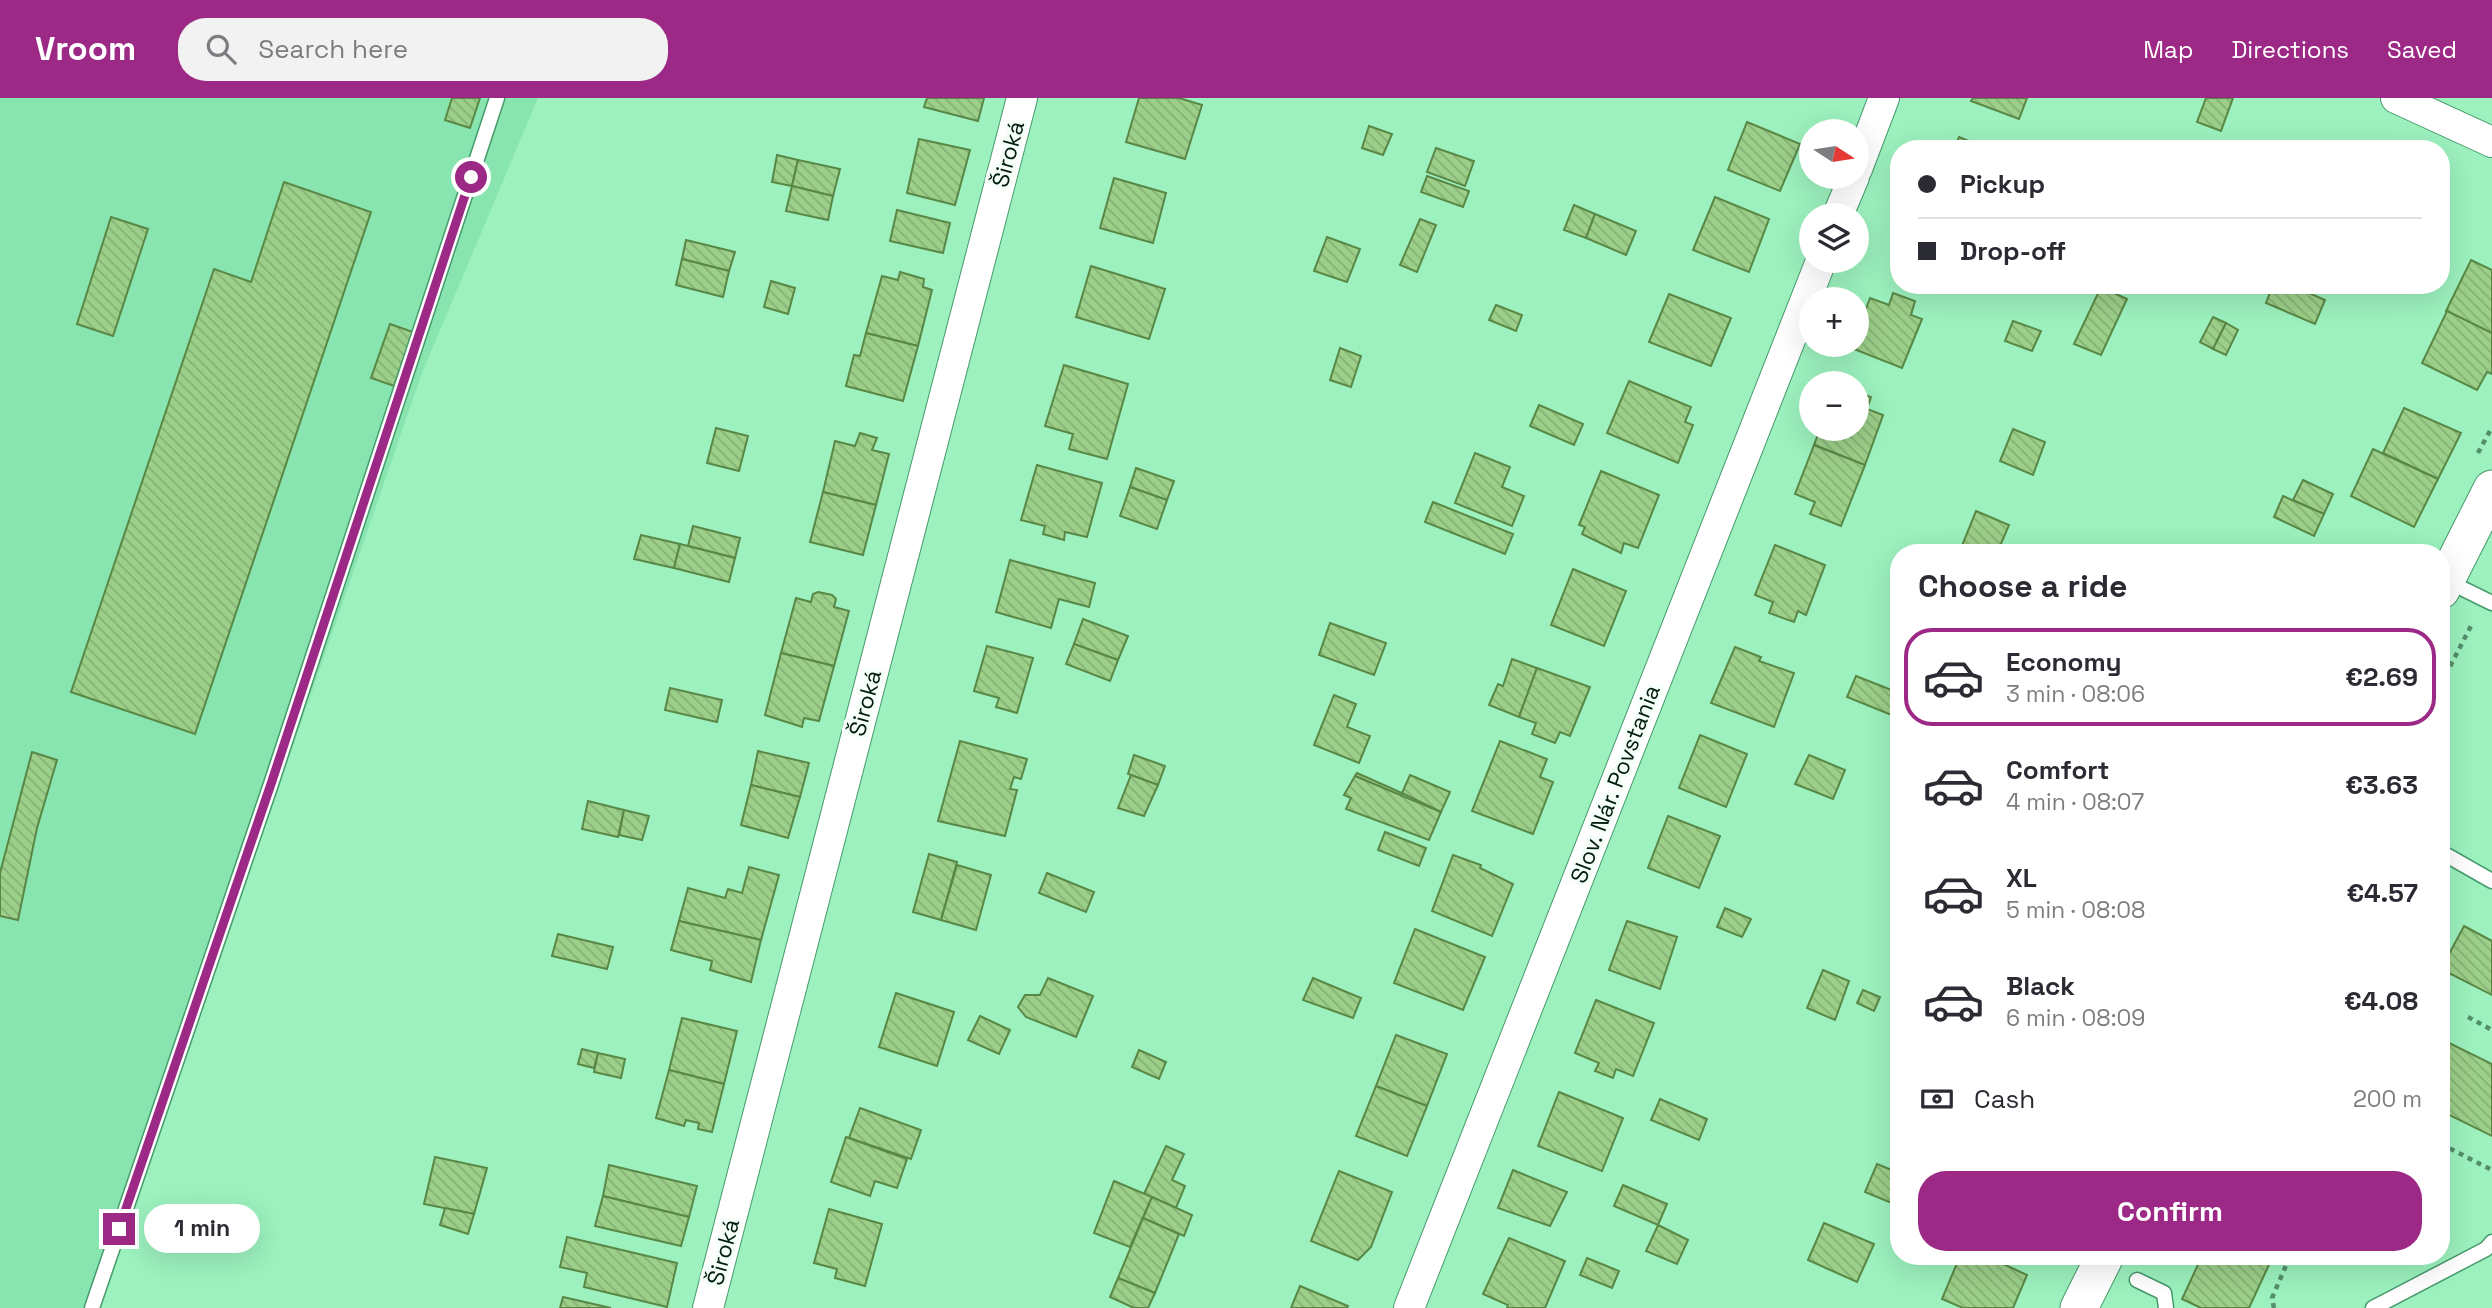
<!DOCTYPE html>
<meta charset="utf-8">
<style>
body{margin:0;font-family:"Space Grotesk",sans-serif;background:#f2f2f3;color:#2b2b33;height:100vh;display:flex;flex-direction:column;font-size:26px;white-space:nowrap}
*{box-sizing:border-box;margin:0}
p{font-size:23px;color:#7c7c81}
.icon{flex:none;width:38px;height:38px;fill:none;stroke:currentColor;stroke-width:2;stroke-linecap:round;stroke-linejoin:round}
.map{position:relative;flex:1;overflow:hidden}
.side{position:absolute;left:1890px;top:446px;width:560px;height:721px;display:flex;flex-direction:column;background:#fff;border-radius:28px;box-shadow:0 7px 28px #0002}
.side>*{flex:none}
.hud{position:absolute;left:1890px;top:42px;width:560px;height:154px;border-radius:28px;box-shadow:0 7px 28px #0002;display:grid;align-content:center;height:154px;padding:0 28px;background:#fff}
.needle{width:46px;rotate:102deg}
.tools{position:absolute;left:1799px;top:21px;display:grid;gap:14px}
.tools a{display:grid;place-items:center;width:70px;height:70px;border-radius:50%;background:#fff;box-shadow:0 7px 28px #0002;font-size:35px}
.end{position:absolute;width:32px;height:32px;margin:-16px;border:9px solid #9c2985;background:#fff;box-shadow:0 0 0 4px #fff}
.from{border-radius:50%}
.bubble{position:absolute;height:49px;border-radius:24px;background:#fff;box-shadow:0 7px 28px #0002;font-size:23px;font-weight:600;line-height:49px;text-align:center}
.hud b{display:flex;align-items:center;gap:24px;height:66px;font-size:26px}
.hud b+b{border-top:2px solid #e1e1e2}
.hud i{width:18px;height:18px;background:#2b2b33}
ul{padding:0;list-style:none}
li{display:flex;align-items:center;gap:21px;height:98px;margin:0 14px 10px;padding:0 14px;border:4px solid transparent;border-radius:28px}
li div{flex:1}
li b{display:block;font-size:26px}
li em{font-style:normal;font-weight:600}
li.active{border-color:#9c2985}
li>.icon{width:63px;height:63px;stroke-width:1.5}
h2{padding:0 28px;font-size:32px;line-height:84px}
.pay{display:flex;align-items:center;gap:18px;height:77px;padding:0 28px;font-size:26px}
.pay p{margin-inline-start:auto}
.cta{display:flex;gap:14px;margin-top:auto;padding:14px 28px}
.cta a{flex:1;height:80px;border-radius:28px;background:#9c2985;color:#fff;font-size:28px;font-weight:600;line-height:80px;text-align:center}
header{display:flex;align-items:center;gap:42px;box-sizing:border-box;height:98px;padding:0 35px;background:#9c2985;color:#fff}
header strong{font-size:33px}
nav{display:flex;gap:38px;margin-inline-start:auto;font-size:24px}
.search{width:490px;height:63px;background:#f2f2f3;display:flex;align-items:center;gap:18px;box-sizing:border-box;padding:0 24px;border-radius:28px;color:#7c7c81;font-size:26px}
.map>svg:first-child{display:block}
</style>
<header>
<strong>Vroom</strong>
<div class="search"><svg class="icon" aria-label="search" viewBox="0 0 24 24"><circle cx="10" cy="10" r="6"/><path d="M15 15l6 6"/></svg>Search here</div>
<nav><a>Map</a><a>Directions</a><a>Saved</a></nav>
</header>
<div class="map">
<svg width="2492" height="1210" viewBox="0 0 2492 1210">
<defs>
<pattern id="building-back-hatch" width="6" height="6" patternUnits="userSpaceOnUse" patternTransform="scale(1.75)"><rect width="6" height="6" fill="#9ccf89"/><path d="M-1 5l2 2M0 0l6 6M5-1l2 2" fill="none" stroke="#85b175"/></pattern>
</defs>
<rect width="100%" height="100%" fill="#9cf1be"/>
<polygon fill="#88e5af" points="0,0 538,0 422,275 99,1210 0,1210"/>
<g fill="url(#building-back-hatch)" stroke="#598846" stroke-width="2">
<polygon points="452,0 480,0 470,30 445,22"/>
<polygon points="927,0 984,0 978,23 924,9"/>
<polygon points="1139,0 1179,0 1202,7 1185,61 1126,44"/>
<polygon points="1973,0 2027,0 2019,21 1971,3"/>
<polygon points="2206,0 2233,0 2221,33 2197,24"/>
<polygon points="1747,24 1800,46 1780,93 1728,72"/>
<polygon points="1369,28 1392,36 1383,57 1362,50"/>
<polygon points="1959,39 1988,51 1954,51"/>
<polygon points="919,41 970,52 955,107 907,95"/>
<polygon points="1436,50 1474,63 1465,88 1427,74"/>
<polygon points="777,57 798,62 792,88 772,84"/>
<polygon points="798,62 840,71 833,98 792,88"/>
<polygon points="1427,78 1469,93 1463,109 1421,94"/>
<polygon points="1114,80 1166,95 1153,145 1100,130"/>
<polygon points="284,84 371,114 195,636 71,594 214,171 251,184"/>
<polygon points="792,88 833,98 828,122 786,113"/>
<polygon points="1715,99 1769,121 1749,174 1693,152"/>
<polygon points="1574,107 1595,116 1586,140 1564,132"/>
<polygon points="897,112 950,125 943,155 890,143"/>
<polygon points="1595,116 1636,133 1626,157 1586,140"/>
<polygon points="111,119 148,131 113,238 77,226"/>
<polygon points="1420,121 1436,127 1417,174 1400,167"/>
<polygon points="1327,139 1360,151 1347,184 1314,173"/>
<polygon points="686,142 735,154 729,173 682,161"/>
<polygon points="682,161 729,173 723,199 676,187"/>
<polygon points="2471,162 2492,172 2492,235 2446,213"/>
<polygon points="1091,168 1165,191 1149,241 1076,219"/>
<polygon points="900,174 924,181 923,189 932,192 918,248 866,235 882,178 898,182"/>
<polygon points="771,183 795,190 788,216 764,209"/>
<polygon points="2273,187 2291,187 2325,202 2315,226 2266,205"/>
<polygon points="2101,189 2127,201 2101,257 2074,246"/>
<polygon points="1893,195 1915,203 1911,217 1922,221 1902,270 1851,250 1857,247 1857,235 1870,200 1889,207"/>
<polygon points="1669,196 1731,220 1711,268 1649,244"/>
<polygon points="1496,207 1522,217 1516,233 1489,222"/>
<polygon points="2447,213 2492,235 2492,276 2487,274 2477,292 2422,265"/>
<polygon points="2213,219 2226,225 2213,251 2200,244"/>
<polygon points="2013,223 2041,233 2032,253 2005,243"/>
<polygon points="2226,225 2238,232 2226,257 2213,251"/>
<polygon points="390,226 413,234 394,288 371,280"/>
<polygon points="866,235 918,248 903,303 846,288 854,257 860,258"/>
<polygon points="1340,250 1361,258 1351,289 1330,282"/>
<polygon points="1064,267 1128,286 1107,361 1069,351 1073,336 1045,328"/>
<polygon points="1629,283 1691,309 1685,324 1693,327 1678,365 1607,335"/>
<polygon points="1857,294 1871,299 1867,311 1883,317 1865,367 1814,347 1820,331 1857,331"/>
<polygon points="1539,307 1583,326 1574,347 1530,328"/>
<polygon points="2404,310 2461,335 2438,381 2383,355"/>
<polygon points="716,330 748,338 739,373 707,365"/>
<polygon points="2013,331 2045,344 2033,377 2000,363"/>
<polygon points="860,335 877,340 872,352 889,356 876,407 823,394 835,343 855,348"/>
<polygon points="1814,347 1865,367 1841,428 1810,416 1815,404 1795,396"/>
<polygon points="2373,351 2438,381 2414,429 2351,398"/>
<polygon points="1475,355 1510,369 1502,389 1524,398 1512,428 1455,405"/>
<polygon points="1037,367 1102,385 1087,439 1065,434 1064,442 1043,436 1045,428 1021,422"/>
<polygon points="1136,370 1174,383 1167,402 1130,389"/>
<polygon points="1601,373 1659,397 1638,450 1624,445 1621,455 1582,436 1585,429 1579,427"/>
<polygon points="2303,382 2333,396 2324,416 2293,402"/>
<polygon points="1130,389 1167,402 1157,431 1120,418"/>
<polygon points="823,394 876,407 863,457 810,444"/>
<polygon points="2283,398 2324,416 2314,438 2274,419"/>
<polygon points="1433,404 1513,436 1505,456 1425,424"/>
<polygon points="1976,413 2009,427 1997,455 1959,455"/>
<polygon points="693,428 740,440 735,460 688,448"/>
<polygon points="641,437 680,446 674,470 634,461"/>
<polygon points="680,446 735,460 729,484 674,470"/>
<polygon points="1775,447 1825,467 1806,517 1798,513 1794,524 1769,515 1773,504 1755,497"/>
<polygon points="1010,462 1095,485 1089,509 1059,501 1051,530 996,514"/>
<polygon points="1573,471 1626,493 1604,548 1551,527"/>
<polygon points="818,494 832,497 836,501 834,509 849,513 834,568 781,555 796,500 811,504 813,496"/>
<polygon points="1083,521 1128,538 1118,562 1074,546"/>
<polygon points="1330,525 1386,545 1374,577 1319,557"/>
<polygon points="1074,546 1118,562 1110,583 1066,566"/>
<polygon points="987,548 1033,560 1017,615 996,609 999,600 974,593"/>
<polygon points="1735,549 1761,559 1759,563 1794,575 1774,629 1711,605"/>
<polygon points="781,555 834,568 819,623 804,620 802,629 765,617"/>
<polygon points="1512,561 1537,570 1519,619 1489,607 1498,586 1503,588"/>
<polygon points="1537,570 1590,589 1570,638 1560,634 1555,645 1532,636 1536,625 1519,619"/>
<polygon points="1856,578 1899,595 1899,620 1847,599"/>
<polygon points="670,590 722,602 717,624 665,612"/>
<polygon points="1334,597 1356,606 1347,629 1370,638 1359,665 1314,647"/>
<polygon points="1700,637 1747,656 1726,709 1679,690"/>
<polygon points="960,643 1027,661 1021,681 1014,679 1010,691 1017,692 1005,738 938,723"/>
<polygon points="1500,643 1547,661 1540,679 1553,684 1533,736 1472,713"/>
<polygon points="758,653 809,665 800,699 751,687"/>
<polygon points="32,654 57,662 37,730 18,822 0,818 0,775"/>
<polygon points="1134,657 1165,668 1158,687 1128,676"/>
<polygon points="1809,657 1845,672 1833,701 1795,686"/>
<polygon points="1357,675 1402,695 1401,698 1355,678"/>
<polygon points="1131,677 1158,687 1144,718 1118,710"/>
<polygon points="1410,677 1450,694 1441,714 1402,695"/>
<polygon points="1355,678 1441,714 1429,742 1346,711 1351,700 1344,697"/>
<polygon points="751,687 800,699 788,740 741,727"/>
<polygon points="588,703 624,712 618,739 582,731"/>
<polygon points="624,712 649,718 642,742 619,737"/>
<polygon points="1668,718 1720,738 1699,790 1648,770"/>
<polygon points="1385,734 1426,750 1419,768 1378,752"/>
<polygon points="929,756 957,764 941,822 913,814"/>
<polygon points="1453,757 1481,767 1480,770 1513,786 1492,838 1432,813"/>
<polygon points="957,767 991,777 976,832 941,822"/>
<polygon points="749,769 779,777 761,842 679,823 688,790 725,800 728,791 742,795"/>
<polygon points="1047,775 1094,794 1086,814 1039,795"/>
<polygon points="1725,810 1751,821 1742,839 1717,829"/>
<polygon points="679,823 761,842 751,884 710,872 712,863 671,852"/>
<polygon points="1627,823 1677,839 1660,891 1609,872"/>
<polygon points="2464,828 2492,843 2492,897 2441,871"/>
<polygon points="1415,831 1485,859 1463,912 1394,885"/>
<polygon points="558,836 613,849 607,871 552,858"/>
<polygon points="1823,872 1849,883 1835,922 1807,910"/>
<polygon points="1048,880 1093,898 1076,939 1026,919 1018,909 1025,897 1040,897"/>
<polygon points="1313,880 1361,900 1353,920 1303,902"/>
<polygon points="1863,892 1880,899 1874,913 1857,905"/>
<polygon points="896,895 954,914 937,968 879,949"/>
<polygon points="1596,902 1654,925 1633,978 1616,971 1613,980 1595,973 1599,965 1575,955"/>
<polygon points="980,918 1010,932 999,956 968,942"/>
<polygon points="682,920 737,933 724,986 669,972"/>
<polygon points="1396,937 1447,956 1427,1008 1376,988"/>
<polygon points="2441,941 2492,966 2492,1038 2441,1013"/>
<polygon points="582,951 598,955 594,970 578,966"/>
<polygon points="1139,952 1166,964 1159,981 1132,969"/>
<polygon points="598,955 625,961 621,980 594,974"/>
<polygon points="669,972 724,986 712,1034 698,1031 699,1025 686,1022 684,1028 656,1020"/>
<polygon points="1376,988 1427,1008 1407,1058 1356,1038"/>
<polygon points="1559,994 1623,1020 1602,1073 1538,1048"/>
<polygon points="1660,1001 1707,1021 1699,1042 1651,1022"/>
<polygon points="860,1010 921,1032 911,1061 849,1040"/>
<polygon points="846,1039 907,1061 897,1090 875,1083 870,1098 831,1084"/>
<polygon points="1166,1048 1184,1056 1172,1082 1185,1088 1176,1110 1144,1096"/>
<polygon points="435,1059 487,1070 474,1116 424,1106"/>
<polygon points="1877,1066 1899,1075 1899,1108 1865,1094"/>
<polygon points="609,1067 697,1088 689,1119 603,1098"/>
<polygon points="1513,1072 1567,1094 1550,1128 1498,1110"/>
<polygon points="1339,1073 1392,1094 1371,1149 1358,1162 1311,1143"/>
<polygon points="1114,1083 1152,1099 1130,1149 1094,1135"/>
<polygon points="1623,1087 1667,1106 1658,1127 1614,1108"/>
<polygon points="603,1098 689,1119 681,1148 595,1128"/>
<polygon points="1152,1099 1192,1117 1184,1138 1143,1120"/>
<polygon points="445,1110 474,1116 468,1136 440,1127"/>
<polygon points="829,1111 882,1126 865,1188 835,1180 837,1171 814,1165"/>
<polygon points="1143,1120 1179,1136 1155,1195 1118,1180"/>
<polygon points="1824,1125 1874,1146 1857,1184 1808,1162"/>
<polygon points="1658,1127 1688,1142 1677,1166 1646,1153"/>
<polygon points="567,1139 677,1165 667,1209 584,1189 587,1175 560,1169"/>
<polygon points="1509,1140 1565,1163 1545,1210 1507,1210 1508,1207 1483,1196"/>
<polygon points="1960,1158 1986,1158 2027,1177 2013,1210 1963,1210 1942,1201"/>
<polygon points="2202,1158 2273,1158 2249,1210 2201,1210 2182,1201"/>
<polygon points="1587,1160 1619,1173 1612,1190 1580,1177"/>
<polygon points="1118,1180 1155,1195 1148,1210 1134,1210 1110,1199"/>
<polygon points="1300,1188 1348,1208 1347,1210 1291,1210"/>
<polygon points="563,1199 611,1210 560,1210"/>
</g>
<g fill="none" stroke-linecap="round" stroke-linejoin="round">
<g stroke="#469a6c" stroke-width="17">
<g id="service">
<polyline points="2447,483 2492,505"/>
<polyline points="2441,754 2492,783"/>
<polyline points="2137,1182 2164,1195 2166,1210"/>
<polyline points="92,1210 271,686 497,0"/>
<polyline points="2373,1210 2486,1151 2492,1144"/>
</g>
</g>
<g stroke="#469a6c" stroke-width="32">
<g id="minor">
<polyline points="2396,0 2492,44"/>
<polyline points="1857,71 1884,0"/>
<polyline points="1838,117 1854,79"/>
<polyline points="708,1210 1022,0"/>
<polyline points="1409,1210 1821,163"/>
</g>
</g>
<g stroke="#469a6c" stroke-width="39">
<g id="tertiary">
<polyline points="2441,492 2492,391"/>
<polyline points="2079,1210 2105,1158"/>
</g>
</g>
<g stroke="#548f6c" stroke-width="4.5" stroke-dasharray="5 5" stroke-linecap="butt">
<polyline points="2478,355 2492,329"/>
<polyline points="2441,586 2473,524"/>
<polyline points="2468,919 2492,932"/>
<polyline points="2441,1046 2492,1072"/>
<polyline points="2274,1210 2272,1200 2290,1158"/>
</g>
<use href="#service" stroke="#fff" stroke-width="14"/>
<use href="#minor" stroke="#fff" stroke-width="30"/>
<use href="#tertiary" stroke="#fff" stroke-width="37"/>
</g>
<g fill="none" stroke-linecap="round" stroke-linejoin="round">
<polyline stroke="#9c2985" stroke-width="9" points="119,1131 271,686 471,79"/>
</g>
<g text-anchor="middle" stroke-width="7" stroke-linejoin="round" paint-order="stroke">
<g font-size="23" fill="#001e0d" stroke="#f6fef9">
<text transform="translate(1008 56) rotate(-75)" y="8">Široká</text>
<text transform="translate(865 605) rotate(-75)" y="8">Široká</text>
<text transform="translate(1615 686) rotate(-69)" y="8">Slov. Nár. Povstania</text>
<text transform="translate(723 1154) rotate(-75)" y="8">Široká</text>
</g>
</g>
</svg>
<div class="tools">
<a><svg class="needle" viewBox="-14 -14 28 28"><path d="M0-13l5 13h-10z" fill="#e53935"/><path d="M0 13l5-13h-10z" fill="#7c7c81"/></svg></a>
<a><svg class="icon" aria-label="layers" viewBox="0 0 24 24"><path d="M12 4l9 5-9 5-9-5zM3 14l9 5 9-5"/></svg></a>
<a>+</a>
<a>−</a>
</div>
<i class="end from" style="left:471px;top:79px"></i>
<i class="end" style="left:119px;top:1131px"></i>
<div class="bubble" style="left:144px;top:1106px;width:116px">1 min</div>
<div class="hud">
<b><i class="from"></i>Pickup</b>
<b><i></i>Drop-off</b>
</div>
<section class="side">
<h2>Choose a ride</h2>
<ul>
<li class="active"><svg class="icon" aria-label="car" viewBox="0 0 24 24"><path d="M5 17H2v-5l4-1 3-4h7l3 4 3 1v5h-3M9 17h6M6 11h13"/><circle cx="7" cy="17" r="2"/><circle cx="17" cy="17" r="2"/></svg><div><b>Economy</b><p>3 min · 08:06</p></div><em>€2.69</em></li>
<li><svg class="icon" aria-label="car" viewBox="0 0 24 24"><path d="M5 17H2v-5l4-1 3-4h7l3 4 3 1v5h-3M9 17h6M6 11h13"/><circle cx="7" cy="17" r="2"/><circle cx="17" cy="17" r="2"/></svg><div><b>Comfort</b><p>4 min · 08:07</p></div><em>€3.63</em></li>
<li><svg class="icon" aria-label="car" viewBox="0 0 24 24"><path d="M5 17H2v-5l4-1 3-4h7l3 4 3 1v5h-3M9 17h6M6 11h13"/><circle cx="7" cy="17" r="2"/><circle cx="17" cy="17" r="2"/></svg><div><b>XL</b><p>5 min · 08:08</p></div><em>€4.57</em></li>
<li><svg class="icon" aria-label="car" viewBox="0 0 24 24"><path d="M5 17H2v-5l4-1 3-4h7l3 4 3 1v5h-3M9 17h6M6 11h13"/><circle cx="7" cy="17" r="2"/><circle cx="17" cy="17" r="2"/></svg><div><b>Black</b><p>6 min · 08:09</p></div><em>€4.08</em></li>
</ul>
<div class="pay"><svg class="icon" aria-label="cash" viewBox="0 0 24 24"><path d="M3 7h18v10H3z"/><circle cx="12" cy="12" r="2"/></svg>Cash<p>200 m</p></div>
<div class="cta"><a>Confirm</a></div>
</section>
</div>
